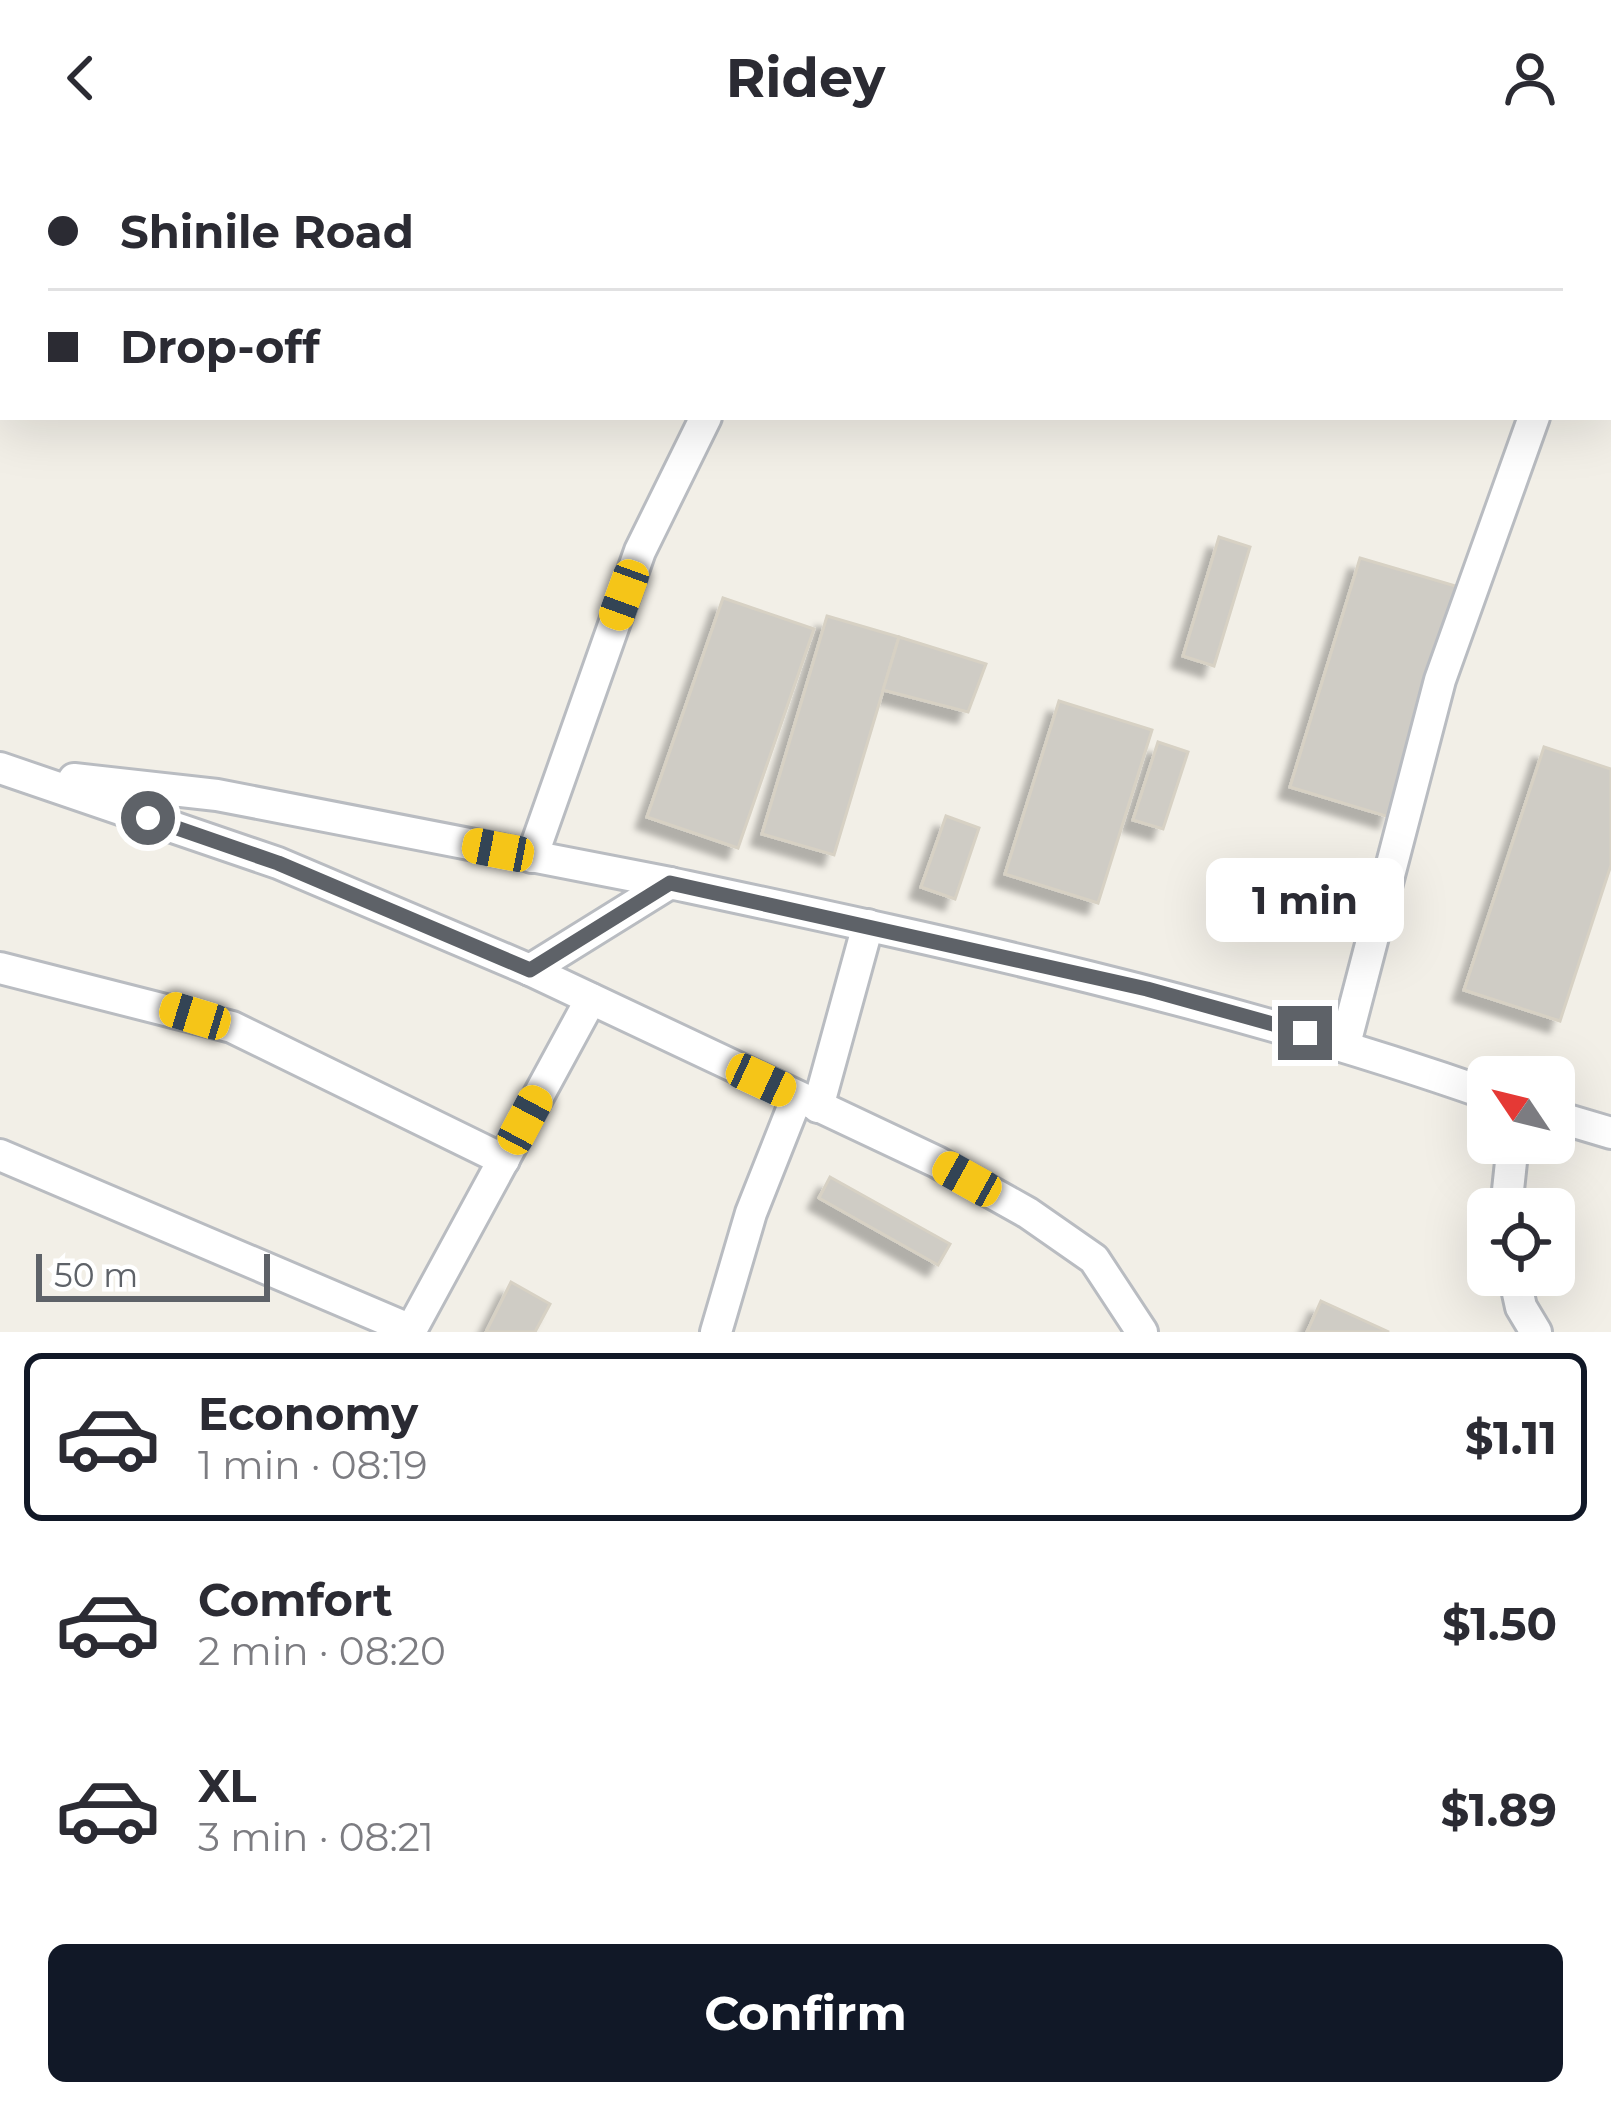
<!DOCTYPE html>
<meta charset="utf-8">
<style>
body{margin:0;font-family:Montserrat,sans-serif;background:#f7f7f7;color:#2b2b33;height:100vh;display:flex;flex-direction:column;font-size:45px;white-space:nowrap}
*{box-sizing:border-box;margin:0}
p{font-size:39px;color:#7c7c81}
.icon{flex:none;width:66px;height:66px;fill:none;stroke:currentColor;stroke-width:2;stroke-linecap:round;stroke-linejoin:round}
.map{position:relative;height:1176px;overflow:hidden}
.sheet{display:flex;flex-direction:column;background:#fff;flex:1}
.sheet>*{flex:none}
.hud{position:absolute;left:0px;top:0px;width:1611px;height:264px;box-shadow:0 12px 48px #0002;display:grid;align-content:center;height:264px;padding:0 48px;background:#fff}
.needle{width:78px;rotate:305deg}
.fabs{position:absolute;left:1467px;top:900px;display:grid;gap:24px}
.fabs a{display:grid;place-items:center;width:108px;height:108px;border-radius:18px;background:#fff;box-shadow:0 12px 48px #0002;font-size:60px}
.scale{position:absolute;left:36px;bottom:30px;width:234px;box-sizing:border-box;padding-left:12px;border:6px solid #5e6268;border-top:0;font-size:33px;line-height:42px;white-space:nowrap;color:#5e6268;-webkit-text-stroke:9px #fff;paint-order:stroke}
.end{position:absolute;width:54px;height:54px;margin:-27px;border:15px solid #5e6268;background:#fff;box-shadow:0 0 0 6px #fff}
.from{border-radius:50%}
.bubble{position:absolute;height:84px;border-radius:18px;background:#fff;box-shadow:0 12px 48px #0002;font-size:39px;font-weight:700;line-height:84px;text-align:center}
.car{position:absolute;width:36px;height:72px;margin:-36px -18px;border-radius:15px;box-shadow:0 0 9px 3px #0007;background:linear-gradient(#f5c518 24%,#345 0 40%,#f5c518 0 76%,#345 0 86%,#f5c518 0)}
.hud b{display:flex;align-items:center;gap:42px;height:114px;font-size:45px}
.hud b+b{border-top:3px solid #e1e1e2}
.hud i{width:30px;height:30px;background:#2b2b33}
ul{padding:21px 0 0;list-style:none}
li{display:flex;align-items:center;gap:36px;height:168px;margin:0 24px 18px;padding:0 24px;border:6px solid transparent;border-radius:18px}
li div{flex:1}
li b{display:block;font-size:45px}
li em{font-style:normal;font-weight:700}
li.selected{border-color:#111827}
li>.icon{width:108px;height:108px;stroke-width:1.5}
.action{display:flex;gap:24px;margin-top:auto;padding:24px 48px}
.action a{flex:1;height:138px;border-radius:18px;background:#111827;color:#fff;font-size:48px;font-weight:700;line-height:138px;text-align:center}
header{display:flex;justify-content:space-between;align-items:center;height:156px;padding:0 48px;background:#fff;font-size:54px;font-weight:700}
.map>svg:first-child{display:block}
</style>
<header><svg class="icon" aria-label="back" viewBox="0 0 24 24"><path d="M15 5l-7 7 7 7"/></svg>Ridey<svg class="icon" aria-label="person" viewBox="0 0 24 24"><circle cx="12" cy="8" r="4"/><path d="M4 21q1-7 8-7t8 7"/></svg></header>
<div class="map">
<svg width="1611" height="1176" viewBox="0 0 1611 1176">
<defs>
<filter id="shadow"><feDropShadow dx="-11" dy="11" stdDeviation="3" flood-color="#0004"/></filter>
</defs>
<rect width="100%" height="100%" fill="#f2efe7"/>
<g fill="#cfccc5" stroke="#d7d1c4" stroke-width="3" filter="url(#shadow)">
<polygon points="1219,381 1250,391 1214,510 1183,500"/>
<polygon points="1360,402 1459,431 1389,661 1290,631"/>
<polygon points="723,442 814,473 738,692 647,661"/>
<polygon points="827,460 899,481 834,699 762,678"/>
<polygon points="899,481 986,508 968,556 883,534"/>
<polygon points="1059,545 1152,574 1098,747 1005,718"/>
<polygon points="1158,586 1188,596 1163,673 1133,664"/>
<polygon points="1544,591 1611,613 1611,709 1560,865 1464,834"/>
<polygon points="946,660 979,672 955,743 921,731"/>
<polygon points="830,1021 950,1088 938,1109 819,1042"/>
<polygon points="511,1126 550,1148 535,1176 486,1176"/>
<polygon points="1321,1145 1389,1176 1307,1176"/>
</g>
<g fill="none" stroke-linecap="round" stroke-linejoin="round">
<g stroke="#b9bcc1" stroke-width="36">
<g id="minor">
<polyline points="1529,0 1532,3"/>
<polyline points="873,3 876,0"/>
<polyline points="0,612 278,707 530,814 937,1006 1028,1057 1094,1103 1142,1176"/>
<polyline points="74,623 217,639 670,727"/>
<polyline points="532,701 640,395 706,261"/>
<polyline points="0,812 232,871 504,1004"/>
<path d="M530,814L670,727C946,786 1221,844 1488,938"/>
<polyline points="1345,888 1440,524 1534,261"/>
<polyline points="818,951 868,769"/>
<polyline points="1554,960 1611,977"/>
<polyline points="0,999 411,1174"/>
<polyline points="1506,1053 1513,987"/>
<polyline points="1514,1119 1521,1151 1536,1176"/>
<polyline points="410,1176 591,843"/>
<polyline points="716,1176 751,1057 797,941"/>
</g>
</g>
<use href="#minor" stroke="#fff" stroke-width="30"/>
</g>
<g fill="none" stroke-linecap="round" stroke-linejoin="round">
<polyline stroke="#5e6268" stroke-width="15" points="148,662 278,707 530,814 670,727 1147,833 1305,877"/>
</g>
</svg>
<div class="fabs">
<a><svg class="needle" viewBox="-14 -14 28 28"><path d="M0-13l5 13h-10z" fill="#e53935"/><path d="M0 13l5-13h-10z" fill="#7c7c81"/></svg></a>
<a><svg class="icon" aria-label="locate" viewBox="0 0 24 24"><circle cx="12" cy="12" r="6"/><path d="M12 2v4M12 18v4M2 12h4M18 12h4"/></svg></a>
</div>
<div class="scale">50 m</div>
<i class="end from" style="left:148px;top:662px"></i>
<i class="end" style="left:1305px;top:877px"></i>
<div class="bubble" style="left:1206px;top:702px;width:198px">1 min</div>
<i class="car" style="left:624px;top:439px;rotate:200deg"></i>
<i class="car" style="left:498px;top:694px;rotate:281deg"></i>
<i class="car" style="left:195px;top:860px;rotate:287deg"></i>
<i class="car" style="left:761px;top:924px;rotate:115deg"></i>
<i class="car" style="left:525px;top:964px;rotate:28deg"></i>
<i class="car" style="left:967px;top:1023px;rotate:299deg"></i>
<div class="hud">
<b><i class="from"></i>Shinile Road</b>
<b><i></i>Drop-off</b>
</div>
</div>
<section class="sheet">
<ul>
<li class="selected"><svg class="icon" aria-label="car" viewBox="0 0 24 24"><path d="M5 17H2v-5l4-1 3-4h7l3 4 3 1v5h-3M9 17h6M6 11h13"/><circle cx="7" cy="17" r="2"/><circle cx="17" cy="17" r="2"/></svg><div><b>Economy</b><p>1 min · 08:19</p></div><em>$1.11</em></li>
<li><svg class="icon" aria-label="car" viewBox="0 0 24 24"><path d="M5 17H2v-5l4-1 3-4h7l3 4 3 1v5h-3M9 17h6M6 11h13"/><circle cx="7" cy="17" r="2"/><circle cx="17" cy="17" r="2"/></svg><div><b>Comfort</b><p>2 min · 08:20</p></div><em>$1.50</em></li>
<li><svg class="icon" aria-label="car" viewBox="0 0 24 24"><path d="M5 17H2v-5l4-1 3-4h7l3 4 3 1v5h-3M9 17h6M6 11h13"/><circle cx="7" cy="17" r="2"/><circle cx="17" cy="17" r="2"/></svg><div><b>XL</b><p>3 min · 08:21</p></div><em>$1.89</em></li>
</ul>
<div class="action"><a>Confirm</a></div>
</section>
